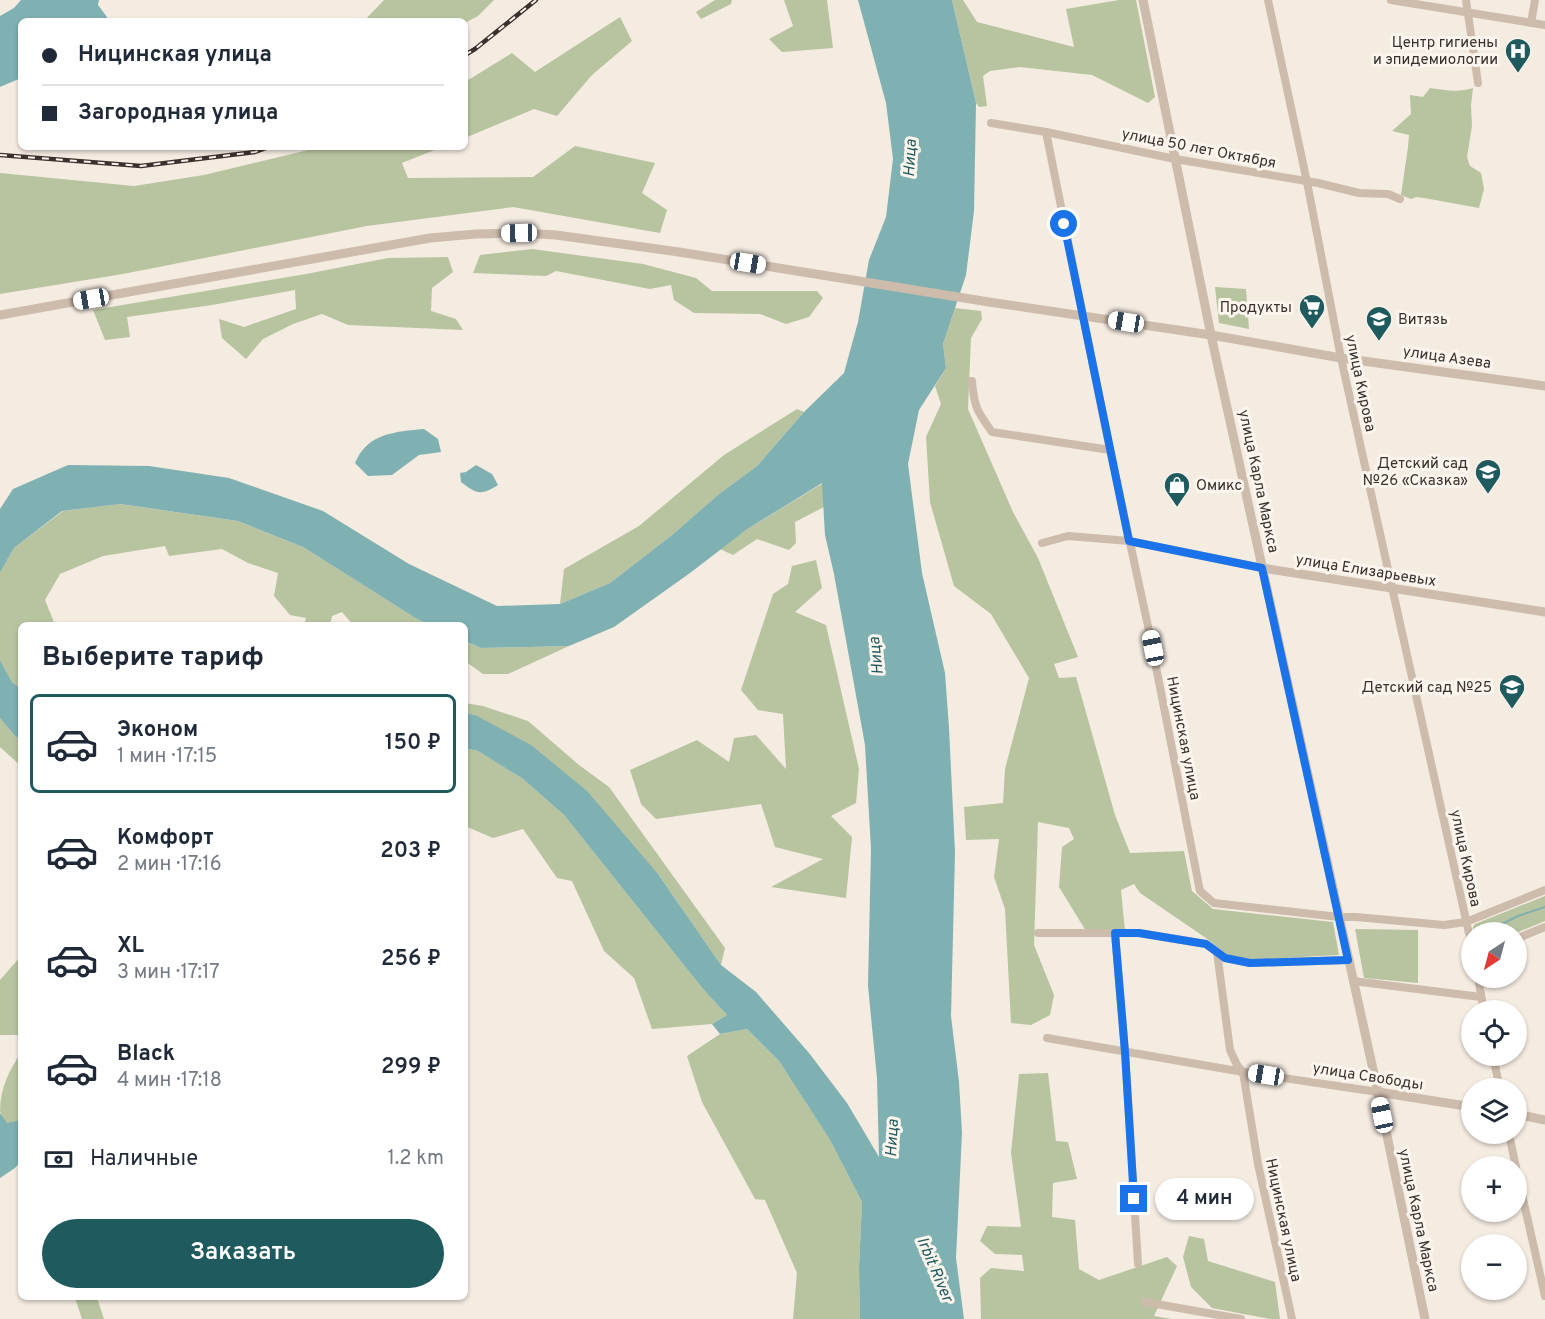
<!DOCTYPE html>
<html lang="ru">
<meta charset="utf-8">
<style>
body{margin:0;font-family:Overpass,sans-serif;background:#f2f2f3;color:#1f2937;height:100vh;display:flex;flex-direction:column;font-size:22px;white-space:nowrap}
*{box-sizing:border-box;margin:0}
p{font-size:20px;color:#747a83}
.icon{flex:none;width:33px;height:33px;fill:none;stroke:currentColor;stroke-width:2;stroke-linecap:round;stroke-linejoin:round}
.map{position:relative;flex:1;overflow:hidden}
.drawer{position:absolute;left:18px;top:622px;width:450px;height:678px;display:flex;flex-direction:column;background:#fff;border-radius:9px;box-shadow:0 2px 4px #0004}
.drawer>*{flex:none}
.guide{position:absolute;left:18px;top:18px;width:450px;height:132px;border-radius:9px;box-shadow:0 2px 4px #0004;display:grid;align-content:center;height:132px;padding:0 24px;background:#fff}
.needle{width:39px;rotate:216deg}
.fabs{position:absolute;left:1461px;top:922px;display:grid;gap:12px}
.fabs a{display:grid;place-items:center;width:66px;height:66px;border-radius:50%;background:#fff;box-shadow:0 2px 4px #0004;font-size:30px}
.end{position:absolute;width:27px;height:27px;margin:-14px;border:8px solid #1a73e8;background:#fff;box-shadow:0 0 0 3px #fff}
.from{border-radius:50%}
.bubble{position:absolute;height:42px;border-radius:21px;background:#fff;box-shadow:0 2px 4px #0004;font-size:20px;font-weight:600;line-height:42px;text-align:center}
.car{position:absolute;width:18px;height:36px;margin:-18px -9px;border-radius:8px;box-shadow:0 0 4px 2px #0007;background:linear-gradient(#fff 24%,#345 0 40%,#fff 0 76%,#345 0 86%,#fff 0)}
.guide b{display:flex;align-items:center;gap:21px;height:57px;font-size:22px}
.guide b+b{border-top:2px solid #e0e1e3}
.guide i{width:15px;height:15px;background:#1f2937}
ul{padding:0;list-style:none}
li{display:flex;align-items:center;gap:18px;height:99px;margin:0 12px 9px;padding:0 12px;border:3px solid transparent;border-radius:9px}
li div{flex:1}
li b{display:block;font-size:22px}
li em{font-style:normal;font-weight:600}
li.on{border-color:#1f5a5e}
li>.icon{width:54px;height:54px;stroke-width:1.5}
h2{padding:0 24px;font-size:27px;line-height:72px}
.pay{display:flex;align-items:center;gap:15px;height:66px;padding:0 24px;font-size:22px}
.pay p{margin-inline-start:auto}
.cta{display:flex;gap:12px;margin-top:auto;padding:12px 24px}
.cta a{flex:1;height:69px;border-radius:36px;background:#1f5a5e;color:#fff;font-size:24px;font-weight:600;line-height:69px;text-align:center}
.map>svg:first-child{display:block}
</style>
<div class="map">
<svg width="1545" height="1319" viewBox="0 0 1545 1319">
<rect width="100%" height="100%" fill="#f4ebe1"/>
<g fill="#b8c4a0">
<polygon points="384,0 494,0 478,16 465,23 465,21 364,21"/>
<polygon points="715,0 732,0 731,4 701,19 696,12"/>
<polygon points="784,0 827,0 833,48 782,52 769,39 793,26"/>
<polygon points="952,0 963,0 977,22 1074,47 1066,9 1119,0 1136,0 1155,97 1148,103 1092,75 1020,67 990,71 983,76 987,106 979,107 976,103"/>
<polygon points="620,17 632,41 592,75 557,116 534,109 465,138 465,82 512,53 535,72"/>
<path d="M1430,88C1445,90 1458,93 1473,88L1471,105L1472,126L1467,157L1470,166L1481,173L1484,189L1479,208L1424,198L1416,197L1411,199L1401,195L1408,147L1409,135L1392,131L1411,114L1410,95L1423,97Z"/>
<polygon points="575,146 655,163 642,193 667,210 660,233 513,207 367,226 123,274 0,294 0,173 134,186 204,175 321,147 442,147 402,163 408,178 533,177"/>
<polygon points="532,249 643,264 696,278 712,291 817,291 823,298 809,317 786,324 760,314 694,313 674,300 671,285 650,289 556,271 546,276 473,273 480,255"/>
<polygon points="448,257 453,272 432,288 431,311 456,319 463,330 348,325 322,314 293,324 263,339 246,359 222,338 219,319 244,327 296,309 295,290 212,305 127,317 130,337 105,340 93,310 306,274 388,258"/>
<polygon points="1215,287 1246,289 1249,329 1219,323"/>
<polygon points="955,308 981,311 982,319 971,338 968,409 1013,512 1038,558 1078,657 1054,664 1059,678 1076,677 1115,815 1130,853 1184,851 1192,891 1213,909 1333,922 1339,955 1249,960 1227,955 1206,938 1140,893 1134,884 1121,890 1125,931 1086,931 1059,887 1062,847 1074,839 1069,828 1038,822 1034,945 1054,995 1050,1015 1031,1025 1011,1023 1005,909 994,877 999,839 966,840 964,807 1003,803 1005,769 1029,678 991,614 954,586 930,502 926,437 941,404 935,386 946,368 943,344"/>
<polygon points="797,409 804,412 757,466 719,494 672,535 610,583 560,604 564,569 639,526 724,455"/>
<polygon points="823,483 824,507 795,522 796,543 789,550 757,539 733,555 720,549 746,530"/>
<polygon points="119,504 238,521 303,547 417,619 430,625 353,625 342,612 332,616 330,625 304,625 306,618 290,615 274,596 278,573 248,563 222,549 169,556 165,546 103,556 60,574 45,600 55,625 21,626 21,689 12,682 0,660 0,573 14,548 63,511"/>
<polygon points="816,560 822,588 795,612 826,625 859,769 856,803 831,816 852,837 846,898 771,887 823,859 775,847 761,804 656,819 641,804 630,770 697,740 729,762 734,738 756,735 786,769 783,714 758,710 741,690 773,594 788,584 792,566"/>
<polygon points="465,641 481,648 569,646 508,674 483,674 465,661"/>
<polygon points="465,703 483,706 528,721 579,765 609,787 725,948 721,965 658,874 475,715 465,713"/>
<polygon points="0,718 15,736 21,739 21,766 0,747"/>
<polygon points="465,748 478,751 523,779 564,815 703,989 727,1015 712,1024 652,1029 634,978 604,951 572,881 557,878 523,829 493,838 465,826"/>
<polygon points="1545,896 1545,921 1516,933 1473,933 1473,927 1475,924"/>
<polygon points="1355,929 1418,930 1418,983 1364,978"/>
<polygon points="21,956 21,1035 0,1035 0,980"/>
<polygon points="747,1029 779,1061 830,1140 862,1202 859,1268 860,1319 793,1319 797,1273 765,1200 755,1199 702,1102 687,1056 720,1034"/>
<path d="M21,1053V1120L7,1124C4,1120 1,1115 0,1111C0,1089 9,1070 21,1053Z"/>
<polygon points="1048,1073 1056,1141 1068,1142 1077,1179 1053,1183 1052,1217 1075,1220 1079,1269 1099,1280 1167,1257 1177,1266 1154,1316 1172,1319 981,1319 980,1278 991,1268 1024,1271 1022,1255 995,1254 980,1241 987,1226 1021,1227 1011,1153 1019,1074"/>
<polygon points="1189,1236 1204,1239 1208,1261 1275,1282 1280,1319 1270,1319 1212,1308 1191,1287 1183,1257"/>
<polygon points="75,1298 97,1298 104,1319 82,1319"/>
</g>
<g fill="#7fb0b2">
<polygon points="21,0 99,0 98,5 107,17 107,21 21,21 21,78 0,87 0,16 14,8"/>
<polygon points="858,0 952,0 976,103 974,211 966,275 943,344 946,368 919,410 908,464 922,573 945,673 949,728 955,852 951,1016 959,1082 962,1133 956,1258 964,1319 860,1319 859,1268 862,1202 830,1140 779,1061 747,1029 720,1034 712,1024 727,1015 703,989 564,815 523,779 478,751 465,748 465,713 475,715 531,745 587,791 658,874 721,965 756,992 809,1053 847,1103 879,1157 877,1078 868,986 871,849 865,745 834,574 825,535 822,483 746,530 690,573 614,627 569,646 481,648 465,641 465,626 430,625 417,619 303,547 238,521 120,504 62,511 14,548 0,573 0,509 13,489 68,465 149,466 229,478 323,511 409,564 497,606 560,604 610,583 672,535 719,494 757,466 804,412 844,373 858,322 869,260 886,217 893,159 886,103"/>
<path d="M424,429L438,439L441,452L419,455L392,475L368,476L355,463C357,459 359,454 362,451C376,432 403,431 424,429Z"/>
<path d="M476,465L492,474L498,485C480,496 477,494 461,482L460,473L466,472Z"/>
<polygon points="0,660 12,682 21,689 21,739 15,736 0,718"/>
<polygon points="0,1113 7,1123 21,1120 21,1161 15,1168 0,1178"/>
</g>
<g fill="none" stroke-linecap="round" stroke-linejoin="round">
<polyline stroke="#7fb0b2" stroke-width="2" points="1484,933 1518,916 1545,907"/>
<g stroke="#cdbbac" stroke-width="8">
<polyline points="1268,0 1307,182 1341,358 1472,947"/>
<polyline points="1391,0 1545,25"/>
<polyline points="1466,0 1478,83"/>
<polyline points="1531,23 1535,0"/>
<polyline points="991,123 1046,132 1175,159 1318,183 1359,193 1388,194 1400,199"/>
<polyline points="1046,132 1110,450 1148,626 1200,891 1214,903 1339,917 1356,917 1444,925 1466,922 1545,890"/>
<path d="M972,381C974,407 977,411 992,432L1110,450"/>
<polyline points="1042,543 1068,536 1129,541 1262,568"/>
<polyline points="1038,933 1139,933 1206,944 1225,958 1250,963 1348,960"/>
<polyline points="1115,933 1125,1052 1138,1264"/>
<polyline points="1516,939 1545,927"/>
<polyline points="1217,952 1230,1050 1237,1065 1243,1072 1258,1164 1292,1319"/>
<polyline points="1478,978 1484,1011"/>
<polyline points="1353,981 1481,997"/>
<polyline points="1047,1038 1243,1072 1378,1092"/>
<polyline points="1493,1056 1500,1089"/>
<polyline points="1509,1134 1516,1167"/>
<polyline points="1516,1168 1545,1296"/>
<polyline points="1145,1302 1241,1319"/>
</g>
<g stroke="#cdbbac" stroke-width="9">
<polyline points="1143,0 1211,335 1378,1092 1425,1319"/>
<polyline points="0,315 430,238 476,234 519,233 556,235 679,252 989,302 1211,335 1341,358 1545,386"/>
<polyline points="1262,568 1545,612"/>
<polyline points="1378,1092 1472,1107"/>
<polyline points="1516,1114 1545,1120"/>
</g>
<g stroke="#3b302b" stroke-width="4.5">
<g id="rail">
<polyline points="465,55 475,49 536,0"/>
<polyline points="0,155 141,166 255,152 269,147"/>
</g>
</g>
<use href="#rail" stroke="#fbf5ee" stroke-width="2" stroke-dasharray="7" stroke-linecap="butt"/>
</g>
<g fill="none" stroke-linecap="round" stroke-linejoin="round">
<polyline stroke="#1a73e8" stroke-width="8" points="1064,224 1129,541 1262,568 1348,960 1250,963 1225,958 1206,944 1139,933 1115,933 1125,1052 1134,1199"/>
</g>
<defs>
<g id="hospital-pin" transform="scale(1.35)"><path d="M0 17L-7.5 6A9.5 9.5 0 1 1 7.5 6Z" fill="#1f5a5e" stroke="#fbf5ee"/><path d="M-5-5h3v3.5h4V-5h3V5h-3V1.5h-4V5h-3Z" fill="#fff"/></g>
<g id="supermarket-pin" transform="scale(1.35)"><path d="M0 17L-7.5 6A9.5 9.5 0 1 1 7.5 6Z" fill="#1f5a5e" stroke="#fbf5ee"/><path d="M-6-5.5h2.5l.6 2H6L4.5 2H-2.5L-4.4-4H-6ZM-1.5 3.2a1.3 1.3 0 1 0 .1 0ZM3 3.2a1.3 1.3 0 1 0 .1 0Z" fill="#fff"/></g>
<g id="school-pin" transform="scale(1.35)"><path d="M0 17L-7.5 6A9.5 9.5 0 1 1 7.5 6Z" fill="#1f5a5e" stroke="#fbf5ee"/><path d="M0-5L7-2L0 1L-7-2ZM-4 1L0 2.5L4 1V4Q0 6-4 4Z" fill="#fff"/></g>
<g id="shop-pin" transform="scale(1.35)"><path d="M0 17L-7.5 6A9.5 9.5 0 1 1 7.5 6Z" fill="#1f5a5e" stroke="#fbf5ee"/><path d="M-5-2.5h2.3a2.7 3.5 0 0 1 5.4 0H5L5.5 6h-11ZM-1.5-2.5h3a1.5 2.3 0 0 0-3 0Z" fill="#fff"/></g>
</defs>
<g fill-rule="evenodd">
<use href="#hospital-pin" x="1518" y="51"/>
<use href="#supermarket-pin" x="1312" y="307"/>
<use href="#school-pin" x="1379" y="319"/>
<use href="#school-pin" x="1488" y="472"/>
<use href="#shop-pin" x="1177" y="485"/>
<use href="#school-pin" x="1512" y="687"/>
</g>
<g text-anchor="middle" stroke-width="6" stroke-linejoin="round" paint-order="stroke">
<g font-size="15" fill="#3b302b" stroke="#fbf5ee" text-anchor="end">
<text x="1498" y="47">Центр гигиены<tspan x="1498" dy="17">и эпидемиологии</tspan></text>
<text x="1292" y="312">Продукты</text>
<text x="1398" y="324" text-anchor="start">Витязь</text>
<text x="1468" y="468">Детский сад<tspan x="1468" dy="17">№26 «Сказка»</tspan></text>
<text x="1196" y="490" text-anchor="start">Омикс</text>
<text x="1492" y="692">Детский сад №25</text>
</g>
<g font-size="15" fill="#3b302b" stroke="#fbf5ee">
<text transform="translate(1199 148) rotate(11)" y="5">улица 50 лет Октября</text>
<text transform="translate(1447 357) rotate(8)" y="5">улица Азева</text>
<text transform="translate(1361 383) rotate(78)" y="5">улица Кирова</text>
<text transform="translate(1259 481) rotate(78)" y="5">улица Карла Маркса</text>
<text transform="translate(1366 570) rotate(9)" y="5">улица Елизарьевых</text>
<text transform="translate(1184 738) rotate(79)" y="5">Ницинская улица</text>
<text transform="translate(1466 858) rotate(78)" y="5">улица Кирова</text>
<text transform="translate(1368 1076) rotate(9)" y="5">улица Свободы</text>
<text transform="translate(1284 1220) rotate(78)" y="5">Ницинская улица</text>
<text transform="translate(1419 1220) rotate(78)" y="5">улица Карла Маркса</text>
</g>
<g font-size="16" font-style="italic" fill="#1f5a5e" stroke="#fbf5ee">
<text transform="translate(909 158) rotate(-87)" y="6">Ница</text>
<text transform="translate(875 656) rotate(-96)" y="6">Ница</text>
<text transform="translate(891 1138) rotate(-87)" y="6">Ница</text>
<text transform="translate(936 1269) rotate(67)" y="6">Irbit River</text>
</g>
</g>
</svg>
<div class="fabs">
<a><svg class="needle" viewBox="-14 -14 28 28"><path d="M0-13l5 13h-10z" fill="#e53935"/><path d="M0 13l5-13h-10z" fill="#747a83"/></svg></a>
<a><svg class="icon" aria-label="locate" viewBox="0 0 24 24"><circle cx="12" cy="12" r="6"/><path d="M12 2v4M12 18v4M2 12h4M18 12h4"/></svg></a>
<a><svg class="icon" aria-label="layers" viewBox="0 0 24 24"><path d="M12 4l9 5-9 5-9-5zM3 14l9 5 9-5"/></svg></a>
<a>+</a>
<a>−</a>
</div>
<i class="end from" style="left:1064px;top:224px"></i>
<i class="end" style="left:1134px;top:1199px"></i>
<div class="bubble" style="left:1155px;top:1178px;width:99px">4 мин</div>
<i class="car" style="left:519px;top:233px;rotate:269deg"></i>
<i class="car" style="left:748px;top:263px;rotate:99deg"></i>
<i class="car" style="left:91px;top:299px;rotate:260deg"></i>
<i class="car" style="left:1126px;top:322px;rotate:279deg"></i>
<i class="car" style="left:1153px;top:648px;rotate:349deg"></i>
<i class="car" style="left:1266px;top:1075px;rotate:279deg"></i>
<i class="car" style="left:1382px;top:1115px;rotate:348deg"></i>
<div class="guide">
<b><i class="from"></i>Ницинская улица</b>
<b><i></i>Загородная улица</b>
</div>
<section class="drawer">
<h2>Выберите тариф</h2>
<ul>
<li class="on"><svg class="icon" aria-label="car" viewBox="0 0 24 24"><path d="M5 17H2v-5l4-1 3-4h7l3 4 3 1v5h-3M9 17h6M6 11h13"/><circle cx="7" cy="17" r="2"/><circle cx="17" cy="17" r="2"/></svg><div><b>Эконом</b><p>1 мин · 17:15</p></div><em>150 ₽</em></li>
<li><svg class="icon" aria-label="car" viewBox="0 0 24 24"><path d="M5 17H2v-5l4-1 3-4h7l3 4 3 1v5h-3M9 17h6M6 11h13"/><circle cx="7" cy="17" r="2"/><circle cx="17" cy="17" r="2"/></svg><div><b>Комфорт</b><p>2 мин · 17:16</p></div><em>203 ₽</em></li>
<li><svg class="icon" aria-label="car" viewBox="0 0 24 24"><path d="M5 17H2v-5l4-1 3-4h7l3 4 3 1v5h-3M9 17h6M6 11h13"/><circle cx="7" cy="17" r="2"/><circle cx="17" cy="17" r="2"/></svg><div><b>XL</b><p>3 мин · 17:17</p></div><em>256 ₽</em></li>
<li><svg class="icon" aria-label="car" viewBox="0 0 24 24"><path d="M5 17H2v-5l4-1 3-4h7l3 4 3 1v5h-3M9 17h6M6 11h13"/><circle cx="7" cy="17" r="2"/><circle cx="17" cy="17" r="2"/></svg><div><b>Black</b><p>4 мин · 17:18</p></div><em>299 ₽</em></li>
</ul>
<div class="pay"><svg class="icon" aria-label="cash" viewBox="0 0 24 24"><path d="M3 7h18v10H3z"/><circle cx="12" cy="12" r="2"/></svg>Наличные<p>1.2 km</p></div>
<div class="cta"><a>Заказать</a></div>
</section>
</div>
